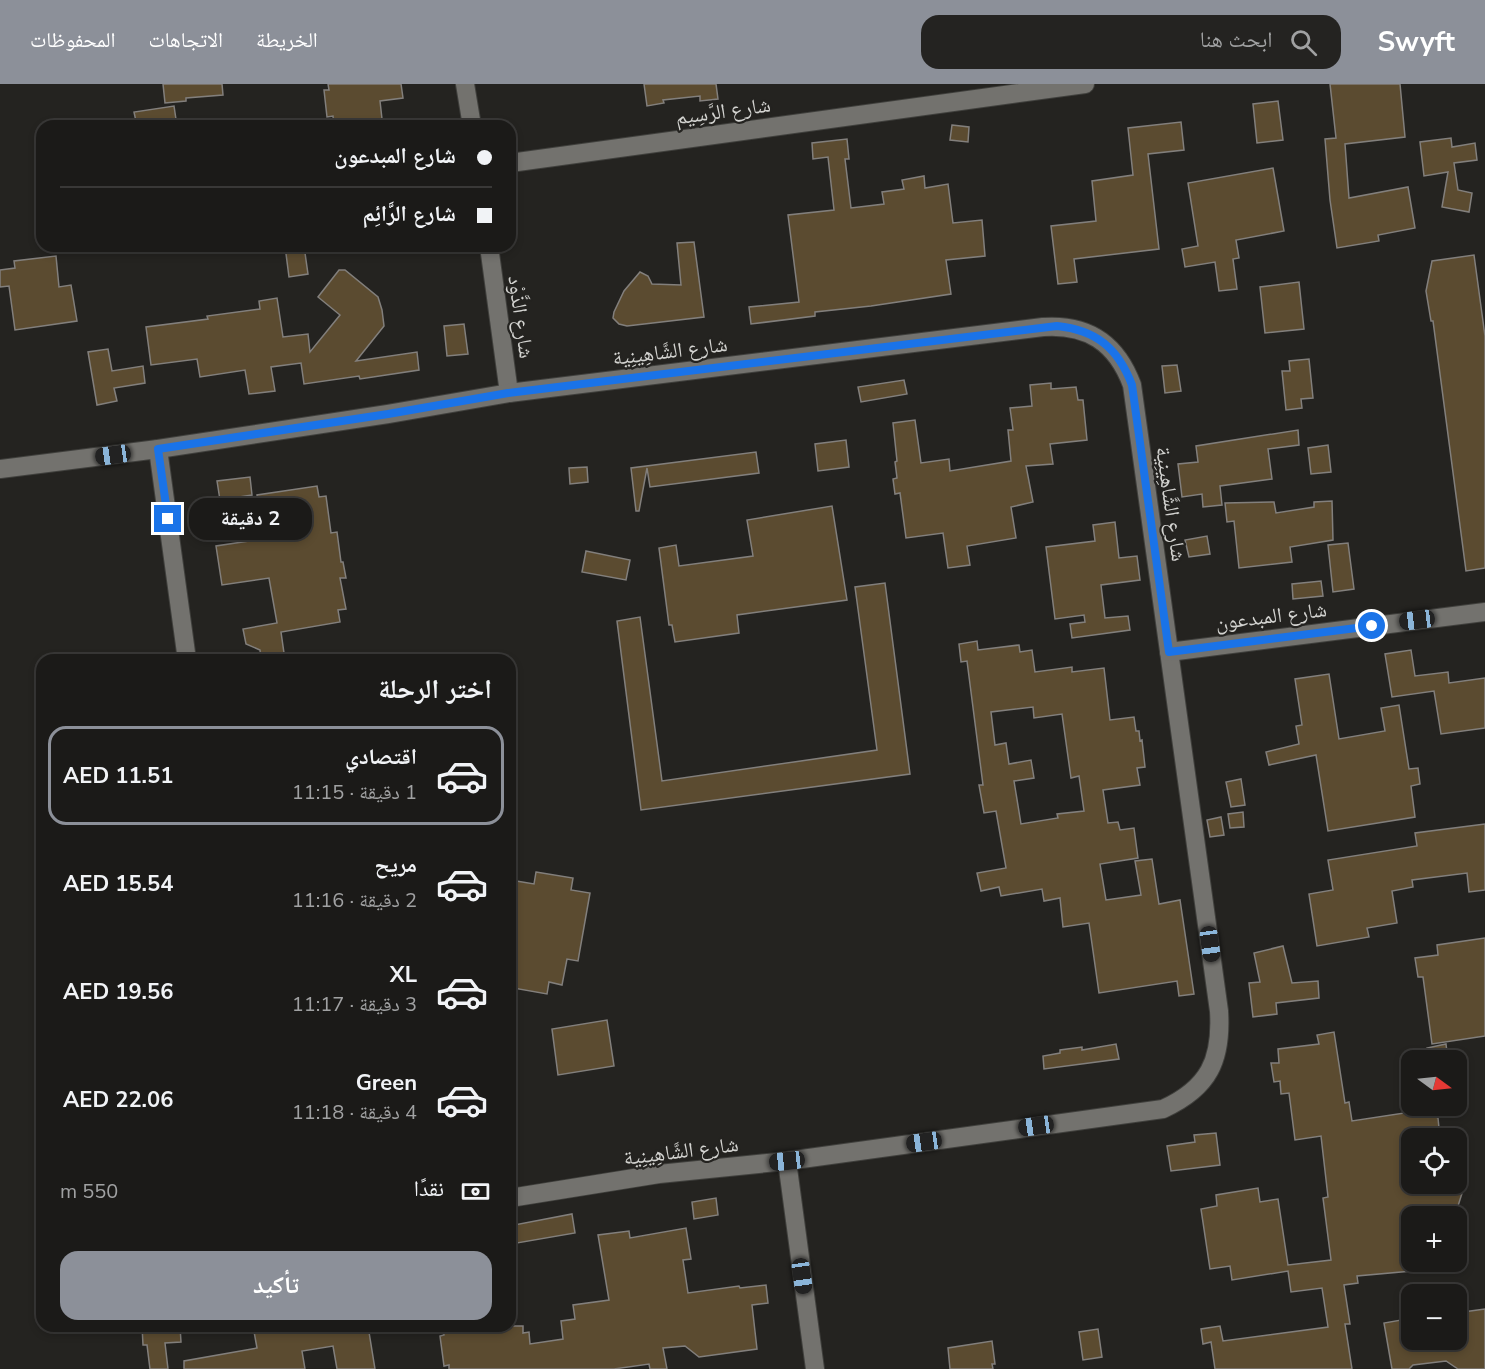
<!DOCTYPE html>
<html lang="ar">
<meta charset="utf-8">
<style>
body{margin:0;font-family:"Nunito Sans","Noto Naskh Arabic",sans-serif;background:#242321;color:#f1f3f6;direction:rtl;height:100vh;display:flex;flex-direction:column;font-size:22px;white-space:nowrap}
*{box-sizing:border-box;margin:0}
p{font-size:20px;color:#a0a1a2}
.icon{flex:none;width:33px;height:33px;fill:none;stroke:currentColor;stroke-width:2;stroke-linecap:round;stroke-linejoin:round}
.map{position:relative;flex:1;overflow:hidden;direction:ltr}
.details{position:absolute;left:36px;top:570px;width:480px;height:678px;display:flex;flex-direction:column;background:#1b1a18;border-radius:18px;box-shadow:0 3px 9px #0003,0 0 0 2px #393837;direction:rtl}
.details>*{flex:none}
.hud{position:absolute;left:36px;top:36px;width:480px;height:132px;border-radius:18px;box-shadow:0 3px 9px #0003,0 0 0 2px #393837;direction:rtl;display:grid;align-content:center;height:132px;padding:0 24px;background:#1b1a18}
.needle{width:39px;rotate:105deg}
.controls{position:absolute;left:1401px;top:966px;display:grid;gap:12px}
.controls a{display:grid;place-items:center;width:66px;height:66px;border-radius:12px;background:#1b1a18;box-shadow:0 3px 9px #0003,0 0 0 2px #393837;font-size:30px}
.end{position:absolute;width:27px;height:27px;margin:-14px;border:8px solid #1a73e8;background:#fff;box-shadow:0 0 0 3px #fff}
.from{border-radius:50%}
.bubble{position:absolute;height:42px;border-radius:18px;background:#1b1a18;box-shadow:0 3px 9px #0003,0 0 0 2px #393837;font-size:20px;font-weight:700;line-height:42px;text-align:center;direction:rtl}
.car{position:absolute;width:18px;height:36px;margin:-18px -9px;border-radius:8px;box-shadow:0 0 4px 2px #0007;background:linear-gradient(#222 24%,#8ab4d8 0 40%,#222 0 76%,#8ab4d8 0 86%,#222 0)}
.hud b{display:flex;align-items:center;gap:21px;height:57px;font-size:22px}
.hud b+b{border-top:2px solid #393837}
.hud i{width:15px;height:15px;background:#f1f3f6}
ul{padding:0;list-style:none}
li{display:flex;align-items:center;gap:18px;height:99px;margin:0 12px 9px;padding:0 12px;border:3px solid transparent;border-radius:18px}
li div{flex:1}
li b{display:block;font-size:22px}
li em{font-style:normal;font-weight:700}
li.active{border-color:#8c9099}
li>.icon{width:54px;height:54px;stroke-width:1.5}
h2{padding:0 24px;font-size:27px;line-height:72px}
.pay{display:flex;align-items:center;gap:15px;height:66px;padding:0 24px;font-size:22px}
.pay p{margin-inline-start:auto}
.cta{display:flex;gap:12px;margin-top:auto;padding:12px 24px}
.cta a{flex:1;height:69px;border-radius:18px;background:#8c9099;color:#fff;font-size:24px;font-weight:700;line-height:69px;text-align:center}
header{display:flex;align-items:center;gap:36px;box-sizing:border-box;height:84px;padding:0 30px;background:#8c9099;color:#fff}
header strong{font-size:28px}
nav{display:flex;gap:33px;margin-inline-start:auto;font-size:21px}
.search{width:420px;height:54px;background:#242321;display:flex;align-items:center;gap:15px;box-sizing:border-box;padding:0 21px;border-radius:18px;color:#a0a1a2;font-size:22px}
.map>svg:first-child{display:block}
</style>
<header>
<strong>Swyft</strong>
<div class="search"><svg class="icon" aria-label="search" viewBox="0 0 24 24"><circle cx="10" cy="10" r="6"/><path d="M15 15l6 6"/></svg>ابحث هنا</div>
<nav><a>الخريطة</a><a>الاتجاهات</a><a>المحفوظات</a></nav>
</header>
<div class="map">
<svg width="1485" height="1285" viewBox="0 0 1485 1285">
<rect width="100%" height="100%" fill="#242320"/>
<g fill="#5b4b30" stroke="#827f7c" stroke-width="1.5" fill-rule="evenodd">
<polygon points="163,0 222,0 223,11 186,14 186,17 165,19"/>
<polygon points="328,0 401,0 403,14 380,17 382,35 334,42 333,32 327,33 324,6 329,6"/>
<polygon points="644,0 716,0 718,15 700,17 700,12 663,16 664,19 647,22"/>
<polygon points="1330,0 1400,0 1405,53 1345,60 1349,114 1408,103 1415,144 1378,151 1379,157 1337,164 1330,116 1325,55 1336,54"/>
<polygon points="1278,17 1283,56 1257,59 1253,20"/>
<polygon points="174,22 177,42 137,42 134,28"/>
<polygon points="1181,38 1184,66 1148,70 1159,165 1074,175 1077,198 1058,200 1051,142 1096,137 1092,97 1133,91 1128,44"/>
<polygon points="952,41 969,43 968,58 950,56"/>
<polygon points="1451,54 1452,63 1475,59 1477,76 1454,79 1458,106 1472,109 1469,128 1442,123 1448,88 1424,92 1420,58"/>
<polygon points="847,55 849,75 845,75 851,124 884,120 882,108 904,105 902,96 924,92 925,104 948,100 953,139 982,136 985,172 946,176 951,210 871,222 815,228 815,232 751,240 749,223 799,218 788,131 834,126 828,73 813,75 812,59"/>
<polygon points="1273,84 1284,147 1236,156 1239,174 1233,175 1237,205 1219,207 1215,178 1185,183 1182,165 1198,162 1188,99"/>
<polygon points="694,158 704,233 627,242 619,240 613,234 614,228 624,207 640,188 648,192 652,200 681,201 677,159"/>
<polygon points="285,162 304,162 308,190 289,193"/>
<polygon points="1474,171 1485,252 1485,484 1466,487 1433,237 1431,237 1426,207 1432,177"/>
<polygon points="56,172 59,203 71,201 77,237 15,246 9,202 0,203 0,186 15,184 14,177"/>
<polygon points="339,186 345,186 378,213 382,226 384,242 356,277 417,268 419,286 360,295 359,292 304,300 301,279 271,283 275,307 249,310 245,286 200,293 197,275 151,281 146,243 208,235 207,232 260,225 259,217 277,214 283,253 308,250 310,268 340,231 318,213"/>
<polygon points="1299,198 1304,245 1265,249 1260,203"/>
<polygon points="464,240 468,270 447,272 444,242"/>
<polygon points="108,265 112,287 143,282 145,299 114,304 117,317 97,321 88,268"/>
<polygon points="1309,275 1313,314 1301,315 1302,324 1286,326 1282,287 1290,287 1289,277"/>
<polygon points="1177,281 1181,307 1165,309 1162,282"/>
<polygon points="904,296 907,310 861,318 858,303"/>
<polygon points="1051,299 1051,305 1076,303 1078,316 1083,316 1087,356 1050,360 1053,380 1026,382 1033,418 1011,423 1016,454 967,462 970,481 948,484 943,449 906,454 900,409 895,410 893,395 897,394 895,378 897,377 893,339 915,336 921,379 949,375 950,387 1011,377 1008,346 1013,346 1010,324 1032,322 1030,301"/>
<polygon points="1298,346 1299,361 1268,365 1272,395 1220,402 1222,421 1203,423 1202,410 1182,413 1178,380 1198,378 1196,362"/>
<polygon points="846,356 849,383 818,387 815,360"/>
<polygon points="1328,361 1331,388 1311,390 1308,364"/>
<polygon points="756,368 759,389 650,403 647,384 639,427 636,427 631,384"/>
<polygon points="587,383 588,398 570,400 569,384"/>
<polygon points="250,393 252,411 220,416 217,397"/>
<polygon points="317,402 319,413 326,412 331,449 337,448 341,478 343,478 346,494 340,494 346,525 338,526 340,538 281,548 285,576 261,576 260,566 246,560 243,545 277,539 269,494 222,501 216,462 263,455 257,411"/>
<polygon points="1332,417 1333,456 1290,463 1292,478 1239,484 1234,437 1227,438 1225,419 1274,418 1276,429 1314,423 1314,418"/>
<polygon points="832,422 847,516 737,531 739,549 675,558 672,541 669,541 659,464 676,461 679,482 753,472 747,436"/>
<polygon points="1115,438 1119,474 1137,472 1140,496 1101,501 1105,534 1128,532 1130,546 1072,554 1070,540 1085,538 1084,531 1055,535 1046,463 1095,457 1093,441"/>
<polygon points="1207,452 1210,470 1189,473 1185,456"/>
<polygon points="1348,459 1354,505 1333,508 1328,461"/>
<polygon points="586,467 630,476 626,496 582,488"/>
<polygon points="1321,497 1323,512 1293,515 1292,500"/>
<polygon points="885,499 910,690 641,726 617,537 640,533 662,697 877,666 855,503"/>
<path d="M977,557L978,566L1019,561L1020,568L1032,566L1035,588L1072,583V588L1104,584L1110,636L1134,633L1136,647H1139L1140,657L1142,656L1145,683L1137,684L1140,701L1103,706L1108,739L1118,738L1120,746L1134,744L1138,774L1100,780L1106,816L1141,811L1135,777L1152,775L1159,820L1180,816L1194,910L1179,912L1177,897L1099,909L1089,839L1063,843L1060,814L1044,817L1042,805L1001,812L999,803L981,807L977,789L1006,784L996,727L984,729L979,701H983L967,577L961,578L959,560ZM1033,623L1034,634L1062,630L1071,694L1079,692L1084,727L1057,730L1058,734L1021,740L1014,697L1034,694L1031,676L1009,680L1006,659L995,661L991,628Z"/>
<polygon points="1411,566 1415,592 1448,588 1449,599 1485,594 1485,644 1441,650 1434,607 1392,613 1385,570"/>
<polygon points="1329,590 1339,655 1385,647 1381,624 1399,621 1409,685 1418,684 1420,700 1411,702 1415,733 1328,747 1316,671 1269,681 1266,668 1299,660 1296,642 1302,641 1295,595"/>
<polygon points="1241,695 1245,721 1231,723 1226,698"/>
<polygon points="1243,728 1244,743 1230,744 1228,730"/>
<polygon points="1221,733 1224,751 1210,753 1207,736"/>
<polygon points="1485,740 1485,806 1469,808 1467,789 1412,796 1413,803 1392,807 1397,839 1367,844 1369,853 1317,862 1309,810 1333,806 1328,776 1417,762 1415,749"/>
<polygon points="536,788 573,794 571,806 590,809 578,877 567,875 562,901 549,898 547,910 513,904 514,895 510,895 510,796 534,800"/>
<polygon points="1485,854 1485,952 1432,960 1423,893 1418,893 1415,874 1438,871 1437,861"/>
<polygon points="1283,862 1292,899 1318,897 1319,914 1276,919 1277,930 1253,933 1249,899 1260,898 1254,869"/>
<polygon points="607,936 614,982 558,991 552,945"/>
<polygon points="1334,948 1345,1019 1349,1018 1352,1037 1424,1026 1438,1034 1440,1054 1412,1054 1412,1100 1465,1100 1457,1125 1442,1132 1412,1132 1412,1187 1357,1192 1358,1199 1344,1201 1350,1240 1345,1240 1352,1285 1215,1285 1211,1258 1203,1260 1201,1245 1220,1242 1223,1257 1328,1243 1322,1204 1291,1208 1288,1187 1232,1196 1230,1182 1210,1185 1201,1125 1217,1122 1216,1111 1258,1104 1260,1118 1278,1115 1288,1181 1331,1176 1323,1114 1328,1113 1321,1052 1295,1056 1289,1009 1281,1010 1280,997 1274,998 1271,979 1279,979 1278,965 1319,960 1317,951"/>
<polygon points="1116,960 1119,975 1044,985 1043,972 1060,969 1060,966 1082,963 1082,966"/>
<polygon points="1446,960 1448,976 1429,976 1427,964"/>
<polygon points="1216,1049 1220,1081 1171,1087 1167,1062 1195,1058 1194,1051"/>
<polygon points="716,1114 718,1131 694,1135 692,1118"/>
<polygon points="572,1130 575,1149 517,1159 514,1141"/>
<polygon points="686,1144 691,1175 683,1176 688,1209 739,1202 740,1204 766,1201 768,1219 752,1221 757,1265 699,1273 685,1262 663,1264 667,1285 650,1285 649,1280 614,1285 449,1285 449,1281 444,1282 440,1252 444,1251 443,1242 523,1242 523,1249 529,1248 530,1260 563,1255 561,1237 575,1235 573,1221 609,1216 598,1151 629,1147 630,1154"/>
<polygon points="1485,1225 1485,1285 1458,1285 1446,1277 1413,1281 1409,1285 1392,1285 1384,1239 1401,1236 1403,1247 1412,1246 1412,1256 1456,1256 1456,1229"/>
<polygon points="142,1242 180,1242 181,1258 165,1259 168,1285 150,1285 147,1261 143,1261"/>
<polygon points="253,1242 368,1242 375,1285 337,1285 333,1262 302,1267 305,1285 184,1285 184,1277 257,1264"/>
<polygon points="1098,1245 1102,1273 1083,1276 1079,1248"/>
<polygon points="992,1257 995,1280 992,1280 993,1285 950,1285 948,1264"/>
</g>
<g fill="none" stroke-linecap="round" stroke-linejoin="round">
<g stroke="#40403d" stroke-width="20">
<g id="minor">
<polyline points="465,0 472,42"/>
<polyline points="510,79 1085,0"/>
<polyline points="489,162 509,309"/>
<polyline points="158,365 187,576"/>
<path d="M0,385L158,365L388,330L509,309L1043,243C1087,240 1116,258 1132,301L1219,927C1222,976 1209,1004 1163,1025L787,1077L659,1090L510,1114"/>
<polyline points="1169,568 1485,528"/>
<polyline points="787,1077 815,1285"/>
</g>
</g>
<use href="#minor" stroke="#73726e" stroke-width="18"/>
</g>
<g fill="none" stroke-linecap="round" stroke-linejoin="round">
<path stroke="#1a73e8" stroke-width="8" d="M168,435L158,365L388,330L508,309L1057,242C1096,246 1118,264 1132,301L1169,568L1372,542"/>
</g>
<g text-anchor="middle" stroke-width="4.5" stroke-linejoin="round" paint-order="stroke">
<g font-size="21" fill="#d3d3d0" stroke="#242320">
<text transform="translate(723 27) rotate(-8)" y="7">شارع الرَّسِيم</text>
<text transform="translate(521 233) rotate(82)" y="7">شارع الذَّوْد</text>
<text transform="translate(670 267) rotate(-7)" y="7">شارع الشَّاهِينِية</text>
<text transform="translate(1171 420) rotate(82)" y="7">شارع الشَّاهِينِية</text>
<text transform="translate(1271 532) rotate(-7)" y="7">شارع المبدعون</text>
<text transform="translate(681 1067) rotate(-7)" y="7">شارع الشَّاهِينِية</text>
</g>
</g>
</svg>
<div class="controls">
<a><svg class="needle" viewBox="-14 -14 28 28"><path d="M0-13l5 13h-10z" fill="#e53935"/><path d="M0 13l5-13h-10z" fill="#a0a1a2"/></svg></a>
<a><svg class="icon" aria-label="locate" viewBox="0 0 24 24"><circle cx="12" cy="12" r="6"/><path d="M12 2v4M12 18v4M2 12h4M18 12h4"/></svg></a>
<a>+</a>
<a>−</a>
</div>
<i class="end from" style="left:1372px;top:542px"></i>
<i class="end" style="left:168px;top:435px"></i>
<div class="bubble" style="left:189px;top:414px;width:123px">2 دقيقة</div>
<i class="car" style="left:113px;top:371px;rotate:262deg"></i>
<i class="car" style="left:1417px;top:536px;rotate:263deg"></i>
<i class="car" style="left:1210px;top:860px;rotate:172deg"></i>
<i class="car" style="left:1036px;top:1042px;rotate:262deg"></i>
<i class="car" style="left:924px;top:1058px;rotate:262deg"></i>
<i class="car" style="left:787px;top:1077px;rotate:264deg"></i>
<i class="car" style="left:802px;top:1192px;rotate:172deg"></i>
<div class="hud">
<b><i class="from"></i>شارع المبدعون</b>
<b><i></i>شارع الرَّائِم</b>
</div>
<section class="details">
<h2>اختر الرحلة</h2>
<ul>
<li class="active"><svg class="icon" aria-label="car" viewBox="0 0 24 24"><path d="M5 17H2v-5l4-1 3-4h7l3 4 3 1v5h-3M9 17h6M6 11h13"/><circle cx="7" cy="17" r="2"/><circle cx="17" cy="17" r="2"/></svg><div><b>اقتصادي</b><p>1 دقيقة · 11:15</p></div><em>AED 11.51</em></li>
<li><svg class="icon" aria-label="car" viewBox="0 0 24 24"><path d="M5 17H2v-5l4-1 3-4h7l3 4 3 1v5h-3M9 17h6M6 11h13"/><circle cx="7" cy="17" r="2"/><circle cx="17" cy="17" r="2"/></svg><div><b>مريح</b><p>2 دقيقة · 11:16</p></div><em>AED 15.54</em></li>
<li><svg class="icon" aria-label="car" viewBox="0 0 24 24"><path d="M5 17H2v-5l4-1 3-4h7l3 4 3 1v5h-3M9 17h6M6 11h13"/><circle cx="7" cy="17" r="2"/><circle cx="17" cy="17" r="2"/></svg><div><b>XL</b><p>3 دقيقة · 11:17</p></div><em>AED 19.56</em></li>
<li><svg class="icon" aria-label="car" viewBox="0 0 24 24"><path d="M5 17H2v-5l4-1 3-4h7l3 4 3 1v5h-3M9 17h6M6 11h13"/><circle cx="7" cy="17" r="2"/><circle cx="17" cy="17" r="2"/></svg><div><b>Green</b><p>4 دقيقة · 11:18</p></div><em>AED 22.06</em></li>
</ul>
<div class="pay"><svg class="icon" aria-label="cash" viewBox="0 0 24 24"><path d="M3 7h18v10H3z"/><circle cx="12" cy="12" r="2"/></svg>نقدًا<p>550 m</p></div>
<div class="cta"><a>تأكيد</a></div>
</section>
</div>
